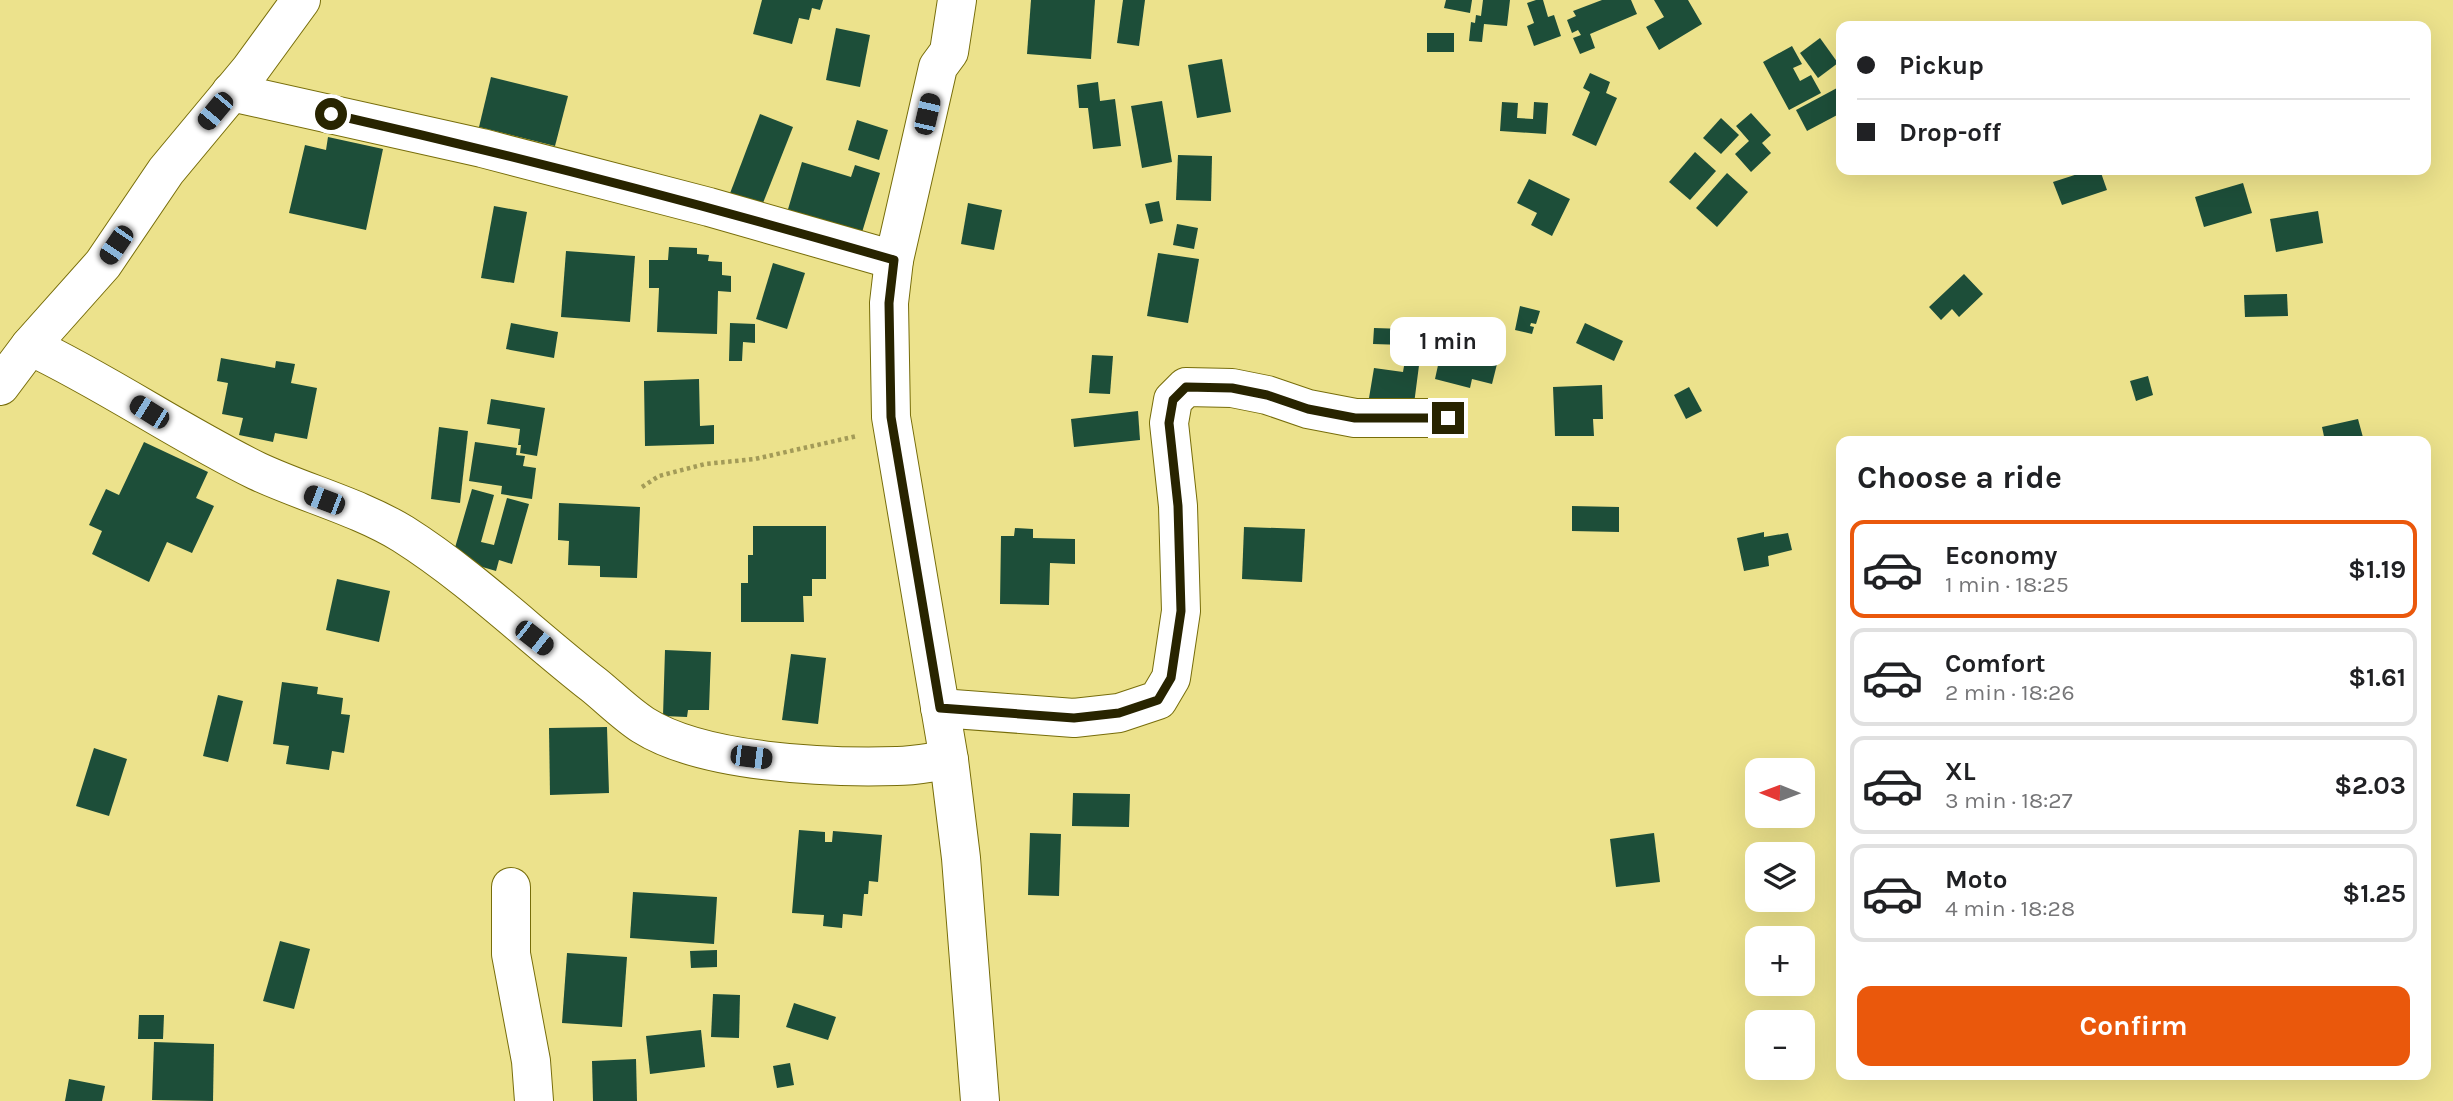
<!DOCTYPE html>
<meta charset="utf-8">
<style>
body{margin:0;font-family:Karla,sans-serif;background:#f6f6f6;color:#202124;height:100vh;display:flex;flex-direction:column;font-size:26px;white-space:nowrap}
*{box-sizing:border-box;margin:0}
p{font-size:23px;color:#757577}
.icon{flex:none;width:38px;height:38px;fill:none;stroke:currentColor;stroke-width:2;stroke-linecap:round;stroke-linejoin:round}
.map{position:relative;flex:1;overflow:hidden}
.drawer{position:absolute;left:1836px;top:436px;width:595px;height:644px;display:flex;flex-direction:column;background:#fff;border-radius:14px;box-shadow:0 7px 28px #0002}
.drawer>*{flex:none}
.banner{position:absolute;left:1836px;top:21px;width:595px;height:154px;border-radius:14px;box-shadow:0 7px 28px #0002;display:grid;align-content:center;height:154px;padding:0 21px;background:#fff}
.needle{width:46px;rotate:271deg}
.tools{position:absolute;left:1745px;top:758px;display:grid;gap:14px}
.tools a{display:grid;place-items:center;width:70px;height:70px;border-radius:14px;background:#fff;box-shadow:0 7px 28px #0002;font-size:35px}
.end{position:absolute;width:32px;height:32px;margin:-16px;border:9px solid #282400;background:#fff;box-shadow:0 0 0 4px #fff}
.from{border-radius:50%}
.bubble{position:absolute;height:49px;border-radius:14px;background:#fff;box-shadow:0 7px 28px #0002;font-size:23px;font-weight:700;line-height:49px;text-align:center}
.car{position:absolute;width:21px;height:42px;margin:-21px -10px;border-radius:9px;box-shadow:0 0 5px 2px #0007;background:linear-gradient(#222 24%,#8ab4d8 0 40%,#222 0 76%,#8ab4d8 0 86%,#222 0)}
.banner b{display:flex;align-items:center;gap:24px;height:66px;font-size:26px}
.banner b+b{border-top:2px solid #e0e0e0}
.banner i{width:18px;height:18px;background:#202124}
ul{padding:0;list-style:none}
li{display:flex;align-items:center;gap:21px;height:98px;margin:0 14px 10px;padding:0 7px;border:4px solid #e0e0e0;border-radius:14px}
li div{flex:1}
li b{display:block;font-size:26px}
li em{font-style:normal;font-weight:700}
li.current{border-color:#ea580c}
li>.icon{width:63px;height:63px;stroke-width:1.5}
h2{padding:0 21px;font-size:32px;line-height:84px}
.action{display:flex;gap:14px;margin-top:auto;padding:14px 21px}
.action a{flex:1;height:80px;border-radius:14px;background:#ea580c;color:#fff;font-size:28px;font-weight:700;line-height:80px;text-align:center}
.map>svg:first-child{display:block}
</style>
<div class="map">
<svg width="2453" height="1101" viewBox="0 0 2453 1101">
<rect width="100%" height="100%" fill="#ece28c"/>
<g fill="#1d4e39">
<polygon points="762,0 823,0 820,10 812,8 809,20 799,18 792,44 753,34"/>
<polygon points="1031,0 1095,0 1091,59 1027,54"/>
<polygon points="1123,0 1145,0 1139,46 1117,43"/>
<polygon points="1446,0 1472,0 1470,13 1444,8"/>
<polygon points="1483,0 1510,0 1507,26 1484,24 1482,42 1469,41 1471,22 1475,23 1476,15 1481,16"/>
<polygon points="1536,0 1543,0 1548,17 1554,15 1561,36 1534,46 1527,26 1534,23 1527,3"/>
<polygon points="1602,0 1631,0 1637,14 1590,34 1595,48 1580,54 1573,38 1581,35 1578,30 1572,33 1567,20 1576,16 1573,11"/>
<polygon points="1654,0 1688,0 1702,24 1659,50 1646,27 1664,17"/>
<polygon points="836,28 870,35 860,87 826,80"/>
<rect x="1427" y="33" width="27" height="19"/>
<polygon points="1820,38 1838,63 1818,78 1800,53"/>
<polygon points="1792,46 1802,64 1793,68 1800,81 1811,75 1821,93 1789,110 1763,62"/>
<polygon points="1222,59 1231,112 1197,118 1188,65"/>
<polygon points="1590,73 1610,82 1606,93 1617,98 1596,146 1572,135 1590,92 1583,88"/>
<polygon points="491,77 568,96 555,146 479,127"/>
<polygon points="1098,82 1100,101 1115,99 1121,146 1093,149 1088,108 1079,108 1077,85"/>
<polygon points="1837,88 1841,95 1841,113 1807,131 1796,110"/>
<polygon points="1162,101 1172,162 1142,168 1131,106"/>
<polygon points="1502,102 1518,103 1517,118 1533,119 1534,102 1548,103 1546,134 1500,131"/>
<polygon points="1751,113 1771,135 1762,143 1771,153 1751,172 1735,154 1749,141 1736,126"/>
<polygon points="760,114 793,127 761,208 729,196"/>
<polygon points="1721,118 1739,135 1721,154 1703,138"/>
<polygon points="857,120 888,130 879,160 848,150"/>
<polygon points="328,137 383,149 366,230 289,213 305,145 326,150"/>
<polygon points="1695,152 1716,171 1690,200 1669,182"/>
<polygon points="1178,155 1212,156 1211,201 1176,200"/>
<polygon points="802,162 851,177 855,165 880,173 860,239 786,216"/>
<polygon points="2090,170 2100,170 2107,190 2062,205 2053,182"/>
<polygon points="1727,173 1748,192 1717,227 1696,208"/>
<polygon points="1529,179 1570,199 1552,236 1531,225 1537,213 1517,203"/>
<polygon points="2243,183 2252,213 2204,227 2195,197"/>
<polygon points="1159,201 1163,221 1150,224 1145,204"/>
<polygon points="968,203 1002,210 994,250 961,244"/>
<polygon points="494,206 527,212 514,283 481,278"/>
<polygon points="2318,211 2323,243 2276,252 2270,219"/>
<polygon points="1177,224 1198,228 1194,249 1173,245"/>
<polygon points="669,247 697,248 697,254 709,255 708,261 722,262 722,275 731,276 731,292 718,291 717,334 657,332 659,288 649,288 649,260 668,260"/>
<polygon points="566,251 635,256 630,322 561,317"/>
<polygon points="1158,253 1199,259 1188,323 1147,316"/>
<polygon points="773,263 805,273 787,329 756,319"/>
<polygon points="1964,274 1983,294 1959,317 1952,309 1941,320 1929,307"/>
<polygon points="2287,294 2288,316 2245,317 2244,295"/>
<polygon points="1520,306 1540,311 1536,324 1531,323 1530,326 1534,327 1532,334 1515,330"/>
<polygon points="511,323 558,332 554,358 506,349"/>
<polygon points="730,323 755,324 755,343 743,342 742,361 729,361"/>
<polygon points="1585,323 1623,341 1614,361 1576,343"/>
<polygon points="1374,328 1405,329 1404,345 1373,344"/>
<polygon points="1442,347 1498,360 1492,384 1472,379 1470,388 1435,379"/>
<polygon points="1407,348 1421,350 1414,404 1369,398 1374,368 1403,372"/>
<polygon points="1092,355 1113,356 1110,394 1089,393"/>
<polygon points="221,358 275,368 276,361 295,364 291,383 317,388 307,439 275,433 273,442 239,435 243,418 222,414 228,383 217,381"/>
<polygon points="2148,376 2153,395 2136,401 2130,381"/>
<polygon points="699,379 700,426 714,425 714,444 645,446 644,381"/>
<polygon points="1602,385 1603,419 1593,419 1594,436 1555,436 1553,387"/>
<polygon points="1689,387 1702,411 1686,419 1674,395"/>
<polygon points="491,399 545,408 537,456 520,453 521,445 518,445 520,429 487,424"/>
<polygon points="1138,411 1140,440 1074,447 1071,419"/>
<polygon points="2358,419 2364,441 2325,441 2322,427"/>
<polygon points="439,427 468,431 460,503 431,499"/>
<polygon points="144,442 208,472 196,498 214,506 192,553 167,542 149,582 92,554 102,531 89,525 106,489 119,495"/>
<polygon points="475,442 517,448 516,455 525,456 523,466 536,468 532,499 501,494 502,486 469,481"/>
<polygon points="472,489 494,495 481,542 494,545 507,498 529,504 512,564 499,560 496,571 452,558"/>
<polygon points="559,503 640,507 637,578 600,577 600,566 568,565 569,541 558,540"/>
<polygon points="1572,506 1619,507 1619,532 1572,531"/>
<polygon points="753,526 826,526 826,579 812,579 812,596 803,596 804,622 741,622 741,583 748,583 748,555 753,555"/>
<polygon points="1244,527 1305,529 1302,582 1242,579"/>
<polygon points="1015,528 1033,529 1033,538 1075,539 1075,564 1050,563 1049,605 1000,604 1001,536 1014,536"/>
<polygon points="1764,532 1764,537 1788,533 1792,550 1768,556 1769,566 1744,571 1737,538"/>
<polygon points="337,579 390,591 379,642 326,630"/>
<polygon points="665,650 711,652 709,710 688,710 687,717 663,716"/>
<polygon points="791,654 826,658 818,724 782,720"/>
<polygon points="282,682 318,687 317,694 343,698 341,714 350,715 344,753 332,751 329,770 286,764 289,746 273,744"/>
<polygon points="218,695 243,701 228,762 203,756"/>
<polygon points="607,727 609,793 550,795 549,728"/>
<polygon points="94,748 127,759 109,816 76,806"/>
<polygon points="1073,793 1130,794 1129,827 1072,826"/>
<polygon points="799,830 825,832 825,842 832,842 833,831 882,835 878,882 869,881 868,894 864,894 862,916 843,914 842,928 823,926 824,915 792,913"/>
<polygon points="1030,833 1061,834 1059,896 1028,895"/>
<polygon points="1654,833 1660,882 1616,887 1610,839"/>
<polygon points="633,892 717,897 714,944 630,938"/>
<polygon points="280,941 310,949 294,1009 263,1001"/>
<polygon points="717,950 717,967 691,968 690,951"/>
<polygon points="567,953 627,957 622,1027 562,1023"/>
<polygon points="713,994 740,995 739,1038 711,1037"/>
<polygon points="794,1003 836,1017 828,1040 786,1027"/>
<polygon points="139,1015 164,1015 163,1039 138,1039"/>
<polygon points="701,1030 705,1067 650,1074 646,1036"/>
<polygon points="154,1042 214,1044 213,1101 152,1100"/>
<polygon points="636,1059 637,1101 593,1101 592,1061"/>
<polygon points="790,1063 794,1085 777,1088 773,1066"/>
<polygon points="69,1079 105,1086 102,1101 65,1101"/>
</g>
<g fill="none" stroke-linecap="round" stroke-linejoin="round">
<g stroke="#776d0a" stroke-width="40">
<g id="minor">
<polyline points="957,0 949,52 938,67 894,260 889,303 891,417 949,760 961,858 980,1101"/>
<polyline points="231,92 482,148 709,207 894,260"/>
<path d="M30,346C108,383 179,433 257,471C304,493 359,507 403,534C471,577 530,635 594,685C610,698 626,714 643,725C703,763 826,768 897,766C914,766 932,762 949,760"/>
<polyline points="0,386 30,346 103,264 166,171 250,70 301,0"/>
<polyline points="940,708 1074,718 1119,713 1158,700 1171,678 1181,611 1178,506 1169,423 1173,400 1186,387 1232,388 1267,395 1308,409 1355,418 1448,418"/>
<polyline points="511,887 511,954 531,1061 534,1101"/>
</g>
</g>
<polyline stroke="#a39b58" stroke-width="4.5" stroke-dasharray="3.5 3.5" stroke-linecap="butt" points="642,487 659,476 705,464 755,459 857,436"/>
<use href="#minor" stroke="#fff" stroke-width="38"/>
</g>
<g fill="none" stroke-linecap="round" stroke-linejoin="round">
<path stroke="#282400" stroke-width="9" d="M331,114C521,157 708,206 894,260L889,303L891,417L940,708L1074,718L1119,713L1158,700L1171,678L1181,611L1178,506L1169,423L1173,400L1186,387L1232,388L1267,395L1308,409L1355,418H1448"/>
</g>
</svg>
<div class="tools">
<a><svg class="needle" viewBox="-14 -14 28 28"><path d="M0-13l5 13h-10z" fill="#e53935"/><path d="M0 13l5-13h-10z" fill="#757577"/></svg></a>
<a><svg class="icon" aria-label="layers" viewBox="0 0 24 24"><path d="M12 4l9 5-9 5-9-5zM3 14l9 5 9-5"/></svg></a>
<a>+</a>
<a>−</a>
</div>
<i class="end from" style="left:331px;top:114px"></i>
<i class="end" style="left:1448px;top:418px"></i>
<div class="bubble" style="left:1390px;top:317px;width:116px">1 min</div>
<i class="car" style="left:215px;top:111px;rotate:220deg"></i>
<i class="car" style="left:927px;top:114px;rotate:13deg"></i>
<i class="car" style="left:116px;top:245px;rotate:214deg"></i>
<i class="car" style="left:149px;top:412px;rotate:302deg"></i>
<i class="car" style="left:324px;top:500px;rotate:291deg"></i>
<i class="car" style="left:534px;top:638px;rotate:128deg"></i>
<i class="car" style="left:751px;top:757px;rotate:97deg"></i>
<div class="banner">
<b><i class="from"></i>Pickup</b>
<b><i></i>Drop-off</b>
</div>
<section class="drawer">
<h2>Choose a ride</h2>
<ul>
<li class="current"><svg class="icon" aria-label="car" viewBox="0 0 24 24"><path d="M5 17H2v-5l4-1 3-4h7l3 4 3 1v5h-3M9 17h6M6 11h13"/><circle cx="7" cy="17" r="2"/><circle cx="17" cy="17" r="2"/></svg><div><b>Economy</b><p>1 min · 18:25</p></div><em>$1.19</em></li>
<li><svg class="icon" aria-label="car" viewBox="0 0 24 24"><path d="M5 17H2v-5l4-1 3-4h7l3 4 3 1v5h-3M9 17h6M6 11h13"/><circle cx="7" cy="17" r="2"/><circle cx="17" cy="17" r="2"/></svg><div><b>Comfort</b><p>2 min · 18:26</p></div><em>$1.61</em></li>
<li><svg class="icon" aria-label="car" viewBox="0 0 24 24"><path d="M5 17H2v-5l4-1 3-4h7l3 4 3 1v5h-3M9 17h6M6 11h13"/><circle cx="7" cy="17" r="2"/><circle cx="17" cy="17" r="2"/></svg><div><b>XL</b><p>3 min · 18:27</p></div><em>$2.03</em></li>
<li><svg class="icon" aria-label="car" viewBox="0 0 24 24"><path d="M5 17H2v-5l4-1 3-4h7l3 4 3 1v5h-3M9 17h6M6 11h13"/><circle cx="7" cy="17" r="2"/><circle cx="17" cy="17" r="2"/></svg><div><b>Moto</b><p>4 min · 18:28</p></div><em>$1.25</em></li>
</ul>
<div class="action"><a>Confirm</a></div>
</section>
</div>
